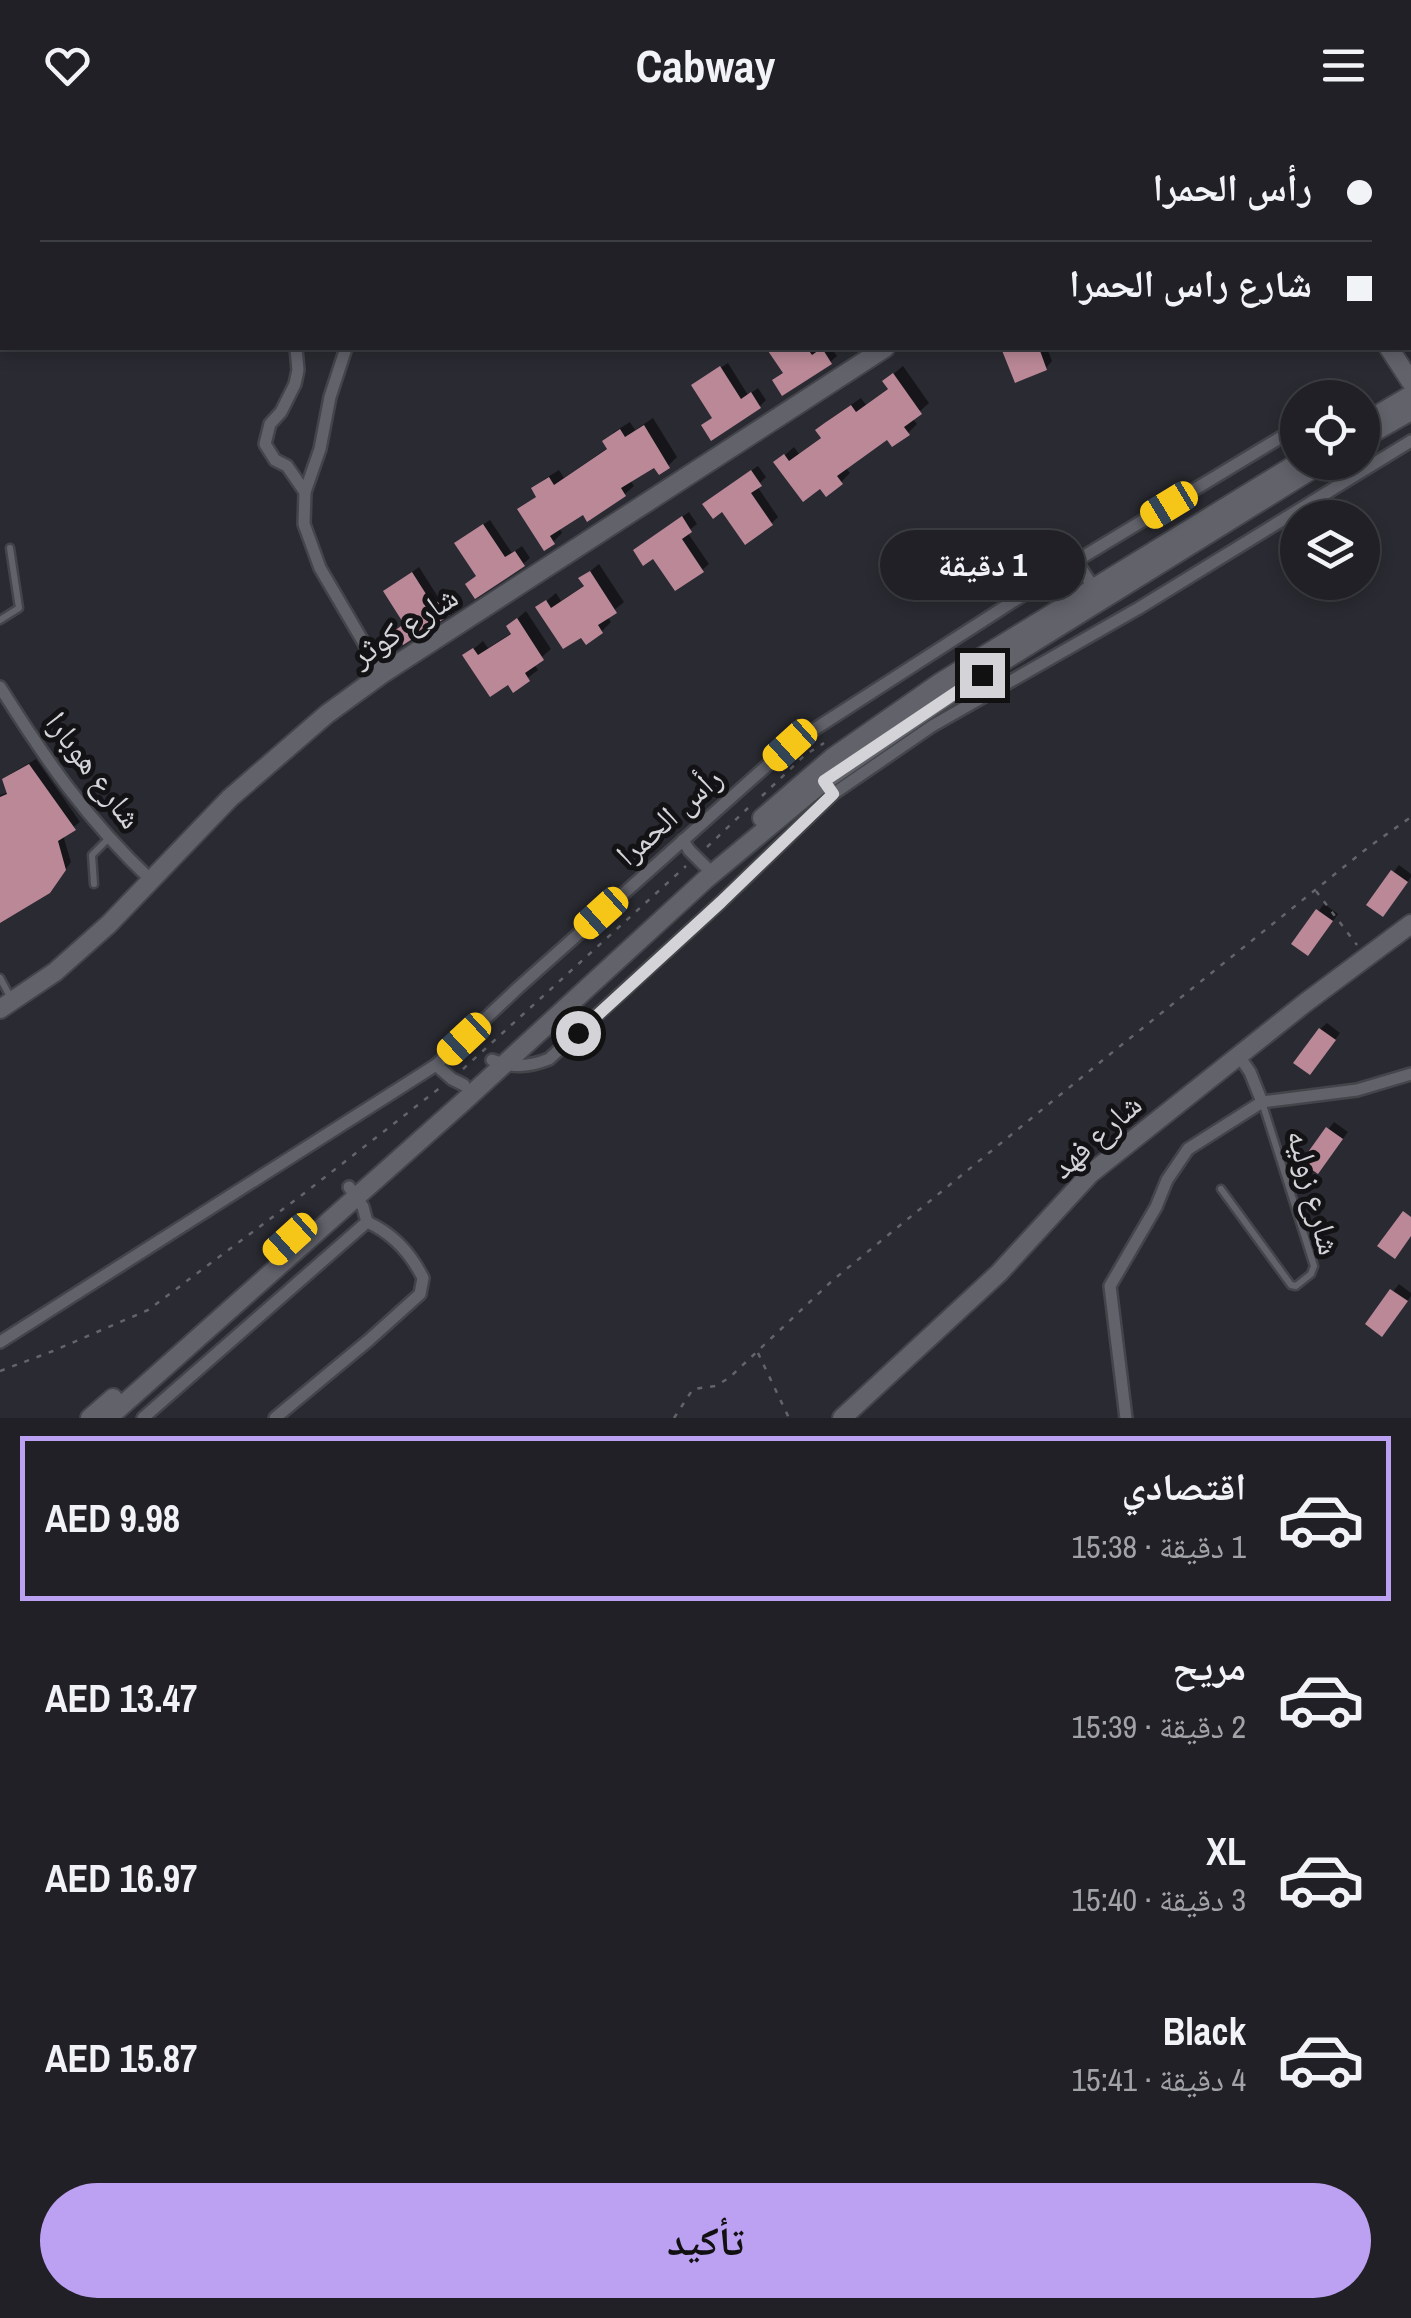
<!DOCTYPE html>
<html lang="ar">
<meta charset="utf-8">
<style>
body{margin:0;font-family:"Archivo Narrow","Noto Naskh Arabic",sans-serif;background:#28282e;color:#f1f3f6;direction:rtl;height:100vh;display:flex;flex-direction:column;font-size:38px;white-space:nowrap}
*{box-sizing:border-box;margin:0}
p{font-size:32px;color:#a2a3a7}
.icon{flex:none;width:55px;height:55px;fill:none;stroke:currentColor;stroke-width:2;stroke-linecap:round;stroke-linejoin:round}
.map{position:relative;height:1288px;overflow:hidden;direction:ltr}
.side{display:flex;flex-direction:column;background:#202026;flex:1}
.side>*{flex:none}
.banner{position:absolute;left:0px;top:0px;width:1412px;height:220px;box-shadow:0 5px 15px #0003,0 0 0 2px #3d3e43;direction:rtl;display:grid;align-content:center;height:220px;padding:0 40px;background:#202026}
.controls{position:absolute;left:1280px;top:250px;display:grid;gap:20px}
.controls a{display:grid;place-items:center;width:100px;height:100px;border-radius:50%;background:#202026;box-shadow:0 5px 15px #0003,0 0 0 2px #3d3e43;font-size:50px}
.end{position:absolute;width:45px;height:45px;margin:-22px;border:12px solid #d3d3d8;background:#111;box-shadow:0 0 0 5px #111}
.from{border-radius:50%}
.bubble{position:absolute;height:70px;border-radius:35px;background:#202026;box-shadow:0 5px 15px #0003,0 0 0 2px #3d3e43;font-size:32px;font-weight:700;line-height:70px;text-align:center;direction:rtl}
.car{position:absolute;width:30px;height:60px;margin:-30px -15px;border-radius:12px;box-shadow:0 0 8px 2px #0007;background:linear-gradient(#f5c518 24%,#345 0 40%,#f5c518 0 76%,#345 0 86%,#f5c518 0)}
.banner b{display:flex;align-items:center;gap:35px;height:95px;font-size:38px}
.banner b+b{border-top:2px solid #3d3e43}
.banner i{width:25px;height:25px;background:#f1f3f6}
ul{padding:18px 0 0;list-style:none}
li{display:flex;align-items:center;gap:30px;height:165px;margin:0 20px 15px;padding:0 20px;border:5px solid transparent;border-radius:0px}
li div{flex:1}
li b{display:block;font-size:38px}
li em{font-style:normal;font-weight:700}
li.current{border-color:#bca0f2}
li>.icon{width:90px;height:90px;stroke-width:1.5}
.button{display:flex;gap:20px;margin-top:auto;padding:20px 40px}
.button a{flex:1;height:115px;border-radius:60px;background:#bca0f2;color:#111;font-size:40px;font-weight:700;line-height:115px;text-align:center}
header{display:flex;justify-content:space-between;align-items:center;height:130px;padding:0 40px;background:#202026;font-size:45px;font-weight:700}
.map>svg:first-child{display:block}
</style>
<header><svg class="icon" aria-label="menu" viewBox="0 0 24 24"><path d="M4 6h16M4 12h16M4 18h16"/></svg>Cabway<svg class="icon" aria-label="heart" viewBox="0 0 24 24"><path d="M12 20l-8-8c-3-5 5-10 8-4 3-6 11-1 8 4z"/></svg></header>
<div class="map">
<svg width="1411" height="1288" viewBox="0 0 1411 1288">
<rect width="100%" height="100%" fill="#2a2a32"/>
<g fill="#0007">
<polygon points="769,218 817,218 819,220 823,218 831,218 837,226 830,232 785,242"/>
<polygon points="1004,218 1047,218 1052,231 1046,238 1017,249"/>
<polygon points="728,233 748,265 758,258 766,270 760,276 714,287 697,253"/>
<polygon points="903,236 929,273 912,288 917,294 908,303 888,307 845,337 850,343 841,352 821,356 777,332 794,317 799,324 823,306 827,291 861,268 866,275 890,257 885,251"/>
<polygon points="653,288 677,327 668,336 655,334 630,350 634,356 625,364 584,382 559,397 562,403 553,412 521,379 538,365 534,359 543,350 559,340 564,348 609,317 606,311 614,302 630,292 635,300"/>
<polygon points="758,336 766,347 757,356 778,387 772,393 711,368"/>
<polygon points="689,382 697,394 687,402 709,434 702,440 642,414"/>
<polygon points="490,390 512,423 522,416 530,428 523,434 478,445 464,407"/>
<polygon points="599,434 624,472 607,486 611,492 602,501 538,478 556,463 561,471 586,454 582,448"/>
<polygon points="419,437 440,470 450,463 458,475 452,481 406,492 386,461"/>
<polygon points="526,481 551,519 534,534 538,540 513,559 509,552 465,526 483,511 488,518 513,502 509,496"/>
<polygon points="36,629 80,692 63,705 71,732 56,753 0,791 0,665 9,662 5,650 12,643"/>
<polygon points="1399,735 1411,744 1411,747 1389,778 1369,774"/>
<polygon points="1324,774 1338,784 1314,817 1294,813"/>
<polygon points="1327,893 1340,903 1316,936 1320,899"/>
<polygon points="1334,992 1348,1002 1324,1035 1304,1031"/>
<polygon points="1399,1154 1411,1163 1411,1166 1388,1197 1369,1193"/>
</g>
<g fill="#ba8897">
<polygon points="766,218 807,218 812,225 822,218 832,234 782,266 772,250 783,243"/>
<polygon points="1001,218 1039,218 1047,240 1015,253"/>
<polygon points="720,236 741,269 751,262 761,278 711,311 701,295 712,288 691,255"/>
<polygon points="893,243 922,284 904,297 910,305 892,317 887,310 837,346 843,354 826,367 820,359 803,372 773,332 784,324 789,331 821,308 815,300 826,292 851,275 856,282 888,259 882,251"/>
<polygon points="644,295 670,338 659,345 654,338 621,358 626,366 587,392 583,385 550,406 555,414 544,421 517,379 536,367 531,358 549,347 554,355 607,319 602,311 620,299 625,307"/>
<polygon points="751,340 762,356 751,363 773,395 745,415 722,382 713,389 702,374"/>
<polygon points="682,386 692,402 682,409 704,442 675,461 653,429 643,436 633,420"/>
<polygon points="483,394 505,427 515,421 525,436 475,469 465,454 476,446 454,413"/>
<polygon points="590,441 617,483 598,495 603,503 586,515 581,508 563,519 535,477 546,470 551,478 584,456 578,448"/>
<polygon points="412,442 433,475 443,468 453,483 403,515 394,501 404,494 383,461"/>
<polygon points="517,488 544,530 525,543 530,551 513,563 508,555 490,567 462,525 473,518 478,525 511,504 506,496"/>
<polygon points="29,634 76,700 58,711 66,740 50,763 0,793 0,667 7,664 2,649"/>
<polygon points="1391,740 1408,752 1383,787 1366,775"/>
<polygon points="1316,779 1333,791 1308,826 1291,814"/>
<polygon points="1319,898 1336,910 1310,945 1293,933"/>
<polygon points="1326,997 1343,1009 1318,1044 1301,1032"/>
<polygon points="1403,1081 1411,1087 1411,1106 1395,1129 1377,1116"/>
<polygon points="1390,1159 1408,1171 1382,1207 1365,1194"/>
</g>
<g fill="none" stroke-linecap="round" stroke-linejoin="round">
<g stroke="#44454b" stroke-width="11">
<g id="lane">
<polyline points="1329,0 1332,2"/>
<polyline points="1397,0 1400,2"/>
<polyline points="1410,14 1411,15"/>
<polyline points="1410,63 1411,62"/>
<polyline points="0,490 19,478 10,418"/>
<polyline points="94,754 92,725 108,709"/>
<polyline points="0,848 12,870"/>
<polyline points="1221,1059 1291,1155 1296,1156 1311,1144 1314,1136 1262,972"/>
</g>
</g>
<g stroke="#44454b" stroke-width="16">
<g id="street">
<polyline points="736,0 737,2"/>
<polyline points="750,2 751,0"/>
<polyline points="296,218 298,240 295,254 281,282 270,294 265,314 275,330 287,336 305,362"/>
<polyline points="346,218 330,267 320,319 305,362 304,394 320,438 382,544"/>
<polyline points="1076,431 1096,461"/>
<path d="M0,557C45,629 88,691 151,750"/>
<polyline points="683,710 689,720 713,744"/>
<polyline points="1239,926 1250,942 1262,972"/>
<path d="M492,930C512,938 529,937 549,929L721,772L833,664L932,596L1139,478L1411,311"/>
<polyline points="436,935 452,949 464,955"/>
<polyline points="349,1057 363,1077 367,1092"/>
<polyline points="0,1212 436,935 519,857 790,615 1076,431 1298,297"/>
<polyline points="143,1288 367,1092"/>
<path d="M275,1288L369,1210L420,1164L423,1148C411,1124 392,1103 367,1092"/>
<polyline points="1126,1288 1110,1156 1156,1077 1167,1050 1188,1019 1262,972 1357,960 1411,944"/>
</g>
</g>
<g stroke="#44454b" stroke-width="22">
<g id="secondary">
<polyline points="1389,218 1411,252"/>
<polyline points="1362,294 1411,265"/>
<polyline points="1362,309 1411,281"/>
<polyline points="762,688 832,628 941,552 1299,332"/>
<polyline points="0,879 55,842 109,794 230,668 327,584 382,544 885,218"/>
<polyline points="90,1288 113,1268"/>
<polyline points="108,1288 463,972 706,749 824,651 952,563 1324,332"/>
<polyline points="842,1288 999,1143 1090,1044 1305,873 1411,794"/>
</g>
</g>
<g stroke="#64646b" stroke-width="2.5" stroke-dasharray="5 8" stroke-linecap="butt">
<polyline points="762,666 805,625 824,613"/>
<polyline points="707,717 748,678"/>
<polyline points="1316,761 1357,815"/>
<polyline points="463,939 686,736"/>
<polyline points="758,1223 789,1288"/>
<polyline points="0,1241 53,1221 148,1180 302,1065 441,957"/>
<polyline points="674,1288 693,1259 715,1256 729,1248 833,1150 1114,921 1370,716 1411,687"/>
</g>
<use href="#lane" stroke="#62626b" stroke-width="6"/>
<use href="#street" stroke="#62626b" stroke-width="11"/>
<use href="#secondary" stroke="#62626b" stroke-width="18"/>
</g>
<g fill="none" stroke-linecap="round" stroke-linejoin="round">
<polyline stroke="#d3d3d8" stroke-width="12" points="578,903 721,772 833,664 824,651 982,545"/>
</g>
<g text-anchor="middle" stroke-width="10" stroke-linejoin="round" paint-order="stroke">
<g font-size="32" fill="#d3d3d8" stroke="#131316">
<text transform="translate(404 496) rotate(-33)" y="11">شارع كوثر</text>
<text transform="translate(94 640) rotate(53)" y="11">شارع هوبارا</text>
<text transform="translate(669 686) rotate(-42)" y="11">رأس الحمرا</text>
<text transform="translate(1096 1006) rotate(-42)" y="11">شارع فهد</text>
<text transform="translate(1314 1062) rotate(75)" y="11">شارع زوليه</text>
</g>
</g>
</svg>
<div class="controls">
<a><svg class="icon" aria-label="locate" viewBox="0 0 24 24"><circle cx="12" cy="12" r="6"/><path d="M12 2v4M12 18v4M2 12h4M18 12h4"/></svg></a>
<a><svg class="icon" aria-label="layers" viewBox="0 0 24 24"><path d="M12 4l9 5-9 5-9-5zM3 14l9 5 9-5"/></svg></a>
</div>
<i class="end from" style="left:578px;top:903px"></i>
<i class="end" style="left:982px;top:545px"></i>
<div class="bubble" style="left:880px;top:400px;width:205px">1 دقيقة</div>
<i class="car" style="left:1169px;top:375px;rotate:239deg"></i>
<i class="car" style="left:790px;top:615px;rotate:228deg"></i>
<i class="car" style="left:601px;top:783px;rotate:228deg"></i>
<i class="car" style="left:464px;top:909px;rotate:227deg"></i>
<i class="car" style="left:290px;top:1109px;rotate:228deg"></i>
<div class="banner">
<b><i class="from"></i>رأس الحمرا</b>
<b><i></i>شارع راس الحمرا</b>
</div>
</div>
<section class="side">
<ul>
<li class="current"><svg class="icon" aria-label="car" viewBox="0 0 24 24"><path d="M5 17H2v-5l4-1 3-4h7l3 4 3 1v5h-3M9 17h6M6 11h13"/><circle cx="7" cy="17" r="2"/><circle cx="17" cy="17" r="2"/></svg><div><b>اقتصادي</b><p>1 دقيقة · 15:38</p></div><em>AED 9.98</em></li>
<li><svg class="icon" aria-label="car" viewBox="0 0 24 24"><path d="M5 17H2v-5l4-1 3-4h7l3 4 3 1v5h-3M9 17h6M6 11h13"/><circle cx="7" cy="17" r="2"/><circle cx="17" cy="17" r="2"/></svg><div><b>مريح</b><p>2 دقيقة · 15:39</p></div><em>AED 13.47</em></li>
<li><svg class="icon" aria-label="car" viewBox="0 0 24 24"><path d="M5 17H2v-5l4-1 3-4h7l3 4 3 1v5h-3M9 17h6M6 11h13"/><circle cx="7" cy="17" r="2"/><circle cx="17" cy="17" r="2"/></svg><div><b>XL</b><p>3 دقيقة · 15:40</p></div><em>AED 16.97</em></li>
<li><svg class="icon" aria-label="car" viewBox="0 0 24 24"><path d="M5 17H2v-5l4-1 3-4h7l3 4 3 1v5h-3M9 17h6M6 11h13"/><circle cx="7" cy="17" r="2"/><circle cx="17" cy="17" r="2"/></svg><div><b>Black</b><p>4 دقيقة · 15:41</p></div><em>AED 15.87</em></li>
</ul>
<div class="button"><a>تأكيد</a></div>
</section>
